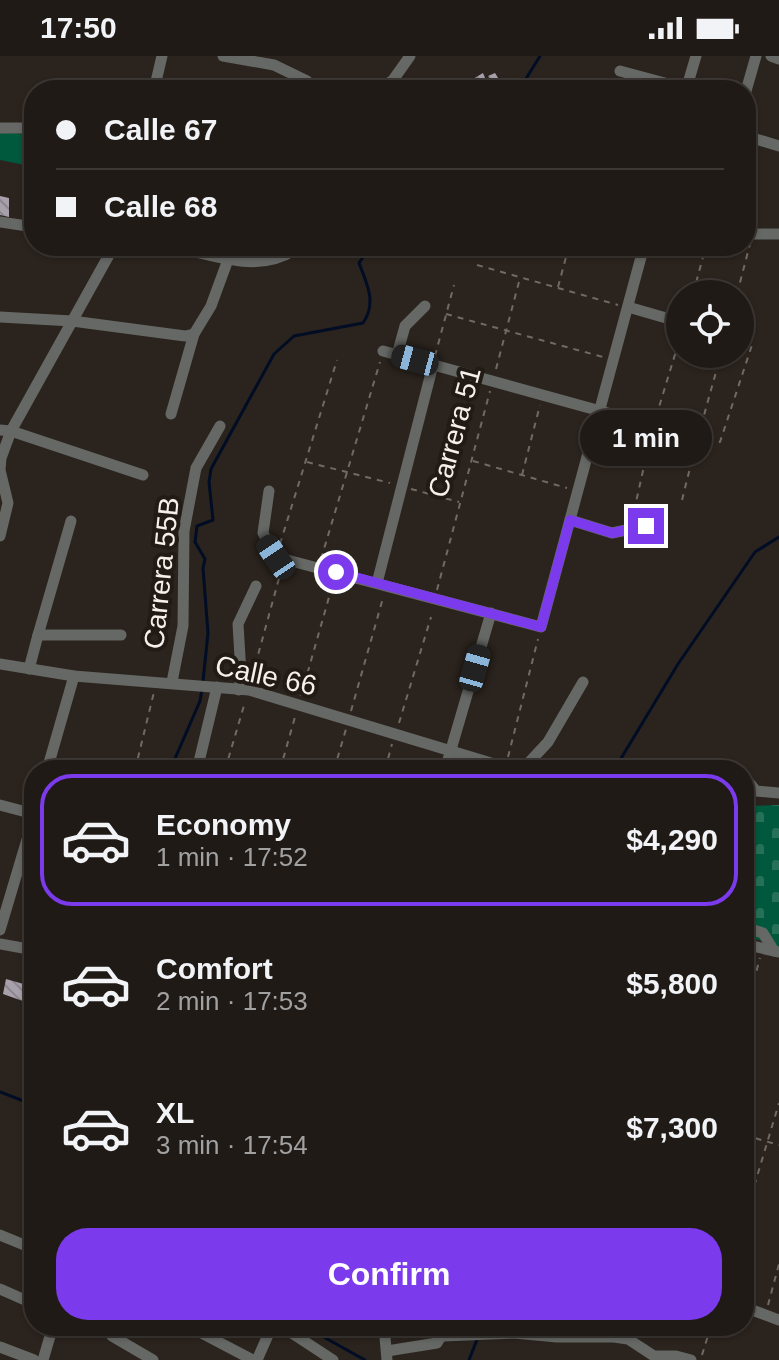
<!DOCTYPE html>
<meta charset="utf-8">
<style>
body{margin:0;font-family:Helvetica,sans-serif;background:#28231f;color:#f1f3f6;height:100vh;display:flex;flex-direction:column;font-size:30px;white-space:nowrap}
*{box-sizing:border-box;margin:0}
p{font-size:26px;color:#a2a1a1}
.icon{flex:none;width:44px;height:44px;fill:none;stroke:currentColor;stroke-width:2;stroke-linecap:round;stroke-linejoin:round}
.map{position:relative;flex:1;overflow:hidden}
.sheet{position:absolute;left:24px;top:704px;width:730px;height:576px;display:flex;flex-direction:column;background:#201a16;border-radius:32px;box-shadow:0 2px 6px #0004,0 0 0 2px #3d3835}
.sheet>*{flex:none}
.hud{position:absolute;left:24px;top:24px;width:732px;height:176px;border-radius:32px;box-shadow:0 2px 6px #0004,0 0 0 2px #3d3835;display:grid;align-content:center;height:176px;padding:0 32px;background:#201a16}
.buttons{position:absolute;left:666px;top:224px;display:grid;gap:16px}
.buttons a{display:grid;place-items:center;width:88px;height:88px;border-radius:50%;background:#201a16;box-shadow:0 2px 6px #0004,0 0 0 2px #3d3835;font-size:40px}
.end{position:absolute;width:36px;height:36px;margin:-18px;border:10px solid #7c3aed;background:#fff;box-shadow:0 0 0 4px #fff}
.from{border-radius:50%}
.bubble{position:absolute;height:56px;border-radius:28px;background:#201a16;box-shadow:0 2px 6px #0004,0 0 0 2px #3d3835;font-size:26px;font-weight:600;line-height:56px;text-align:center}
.car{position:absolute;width:24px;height:48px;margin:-24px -12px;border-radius:10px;box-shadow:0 0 6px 2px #0007;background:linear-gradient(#222 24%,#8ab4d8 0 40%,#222 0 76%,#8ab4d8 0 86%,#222 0)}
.hud b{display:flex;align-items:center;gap:28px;height:76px;font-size:30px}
.hud b+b{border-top:2px solid #3d3835}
.hud i{width:20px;height:20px;background:#f1f3f6}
ul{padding:14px 0 0;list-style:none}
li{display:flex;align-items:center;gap:24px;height:132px;margin:0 16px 12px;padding:0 16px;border:4px solid transparent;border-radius:32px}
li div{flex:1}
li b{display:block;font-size:30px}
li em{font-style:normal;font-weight:600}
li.selected{border-color:#7c3aed}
li>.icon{width:72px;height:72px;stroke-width:1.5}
.primary-button{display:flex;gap:16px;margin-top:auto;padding:16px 32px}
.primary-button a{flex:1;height:92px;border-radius:32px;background:#7c3aed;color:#fff;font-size:32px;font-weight:600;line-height:92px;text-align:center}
.status{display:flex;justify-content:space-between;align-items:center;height:56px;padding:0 40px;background:#201a16;direction:ltr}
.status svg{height:22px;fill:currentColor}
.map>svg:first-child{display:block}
</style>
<div class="status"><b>17:50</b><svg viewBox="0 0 49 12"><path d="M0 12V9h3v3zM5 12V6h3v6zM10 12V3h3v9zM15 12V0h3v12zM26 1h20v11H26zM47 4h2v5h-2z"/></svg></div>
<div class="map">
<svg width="779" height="1304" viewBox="0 0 779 1304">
<defs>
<pattern id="cemetery-stones" width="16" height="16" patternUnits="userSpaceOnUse" patternTransform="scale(2)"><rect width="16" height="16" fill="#00593c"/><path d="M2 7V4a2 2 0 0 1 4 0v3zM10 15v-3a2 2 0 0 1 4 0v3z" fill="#267158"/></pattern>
<pattern id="building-back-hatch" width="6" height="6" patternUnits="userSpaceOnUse" patternTransform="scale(2)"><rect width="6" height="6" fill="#a8a1ab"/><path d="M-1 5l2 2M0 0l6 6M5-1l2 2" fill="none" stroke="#8c868d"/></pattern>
</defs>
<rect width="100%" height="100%" fill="#2b231d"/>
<polygon fill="url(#cemetery-stones)" points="779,749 779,896 763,885 744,880 744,750"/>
<polygon fill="#00593c" points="0,76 34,79 34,111 0,104"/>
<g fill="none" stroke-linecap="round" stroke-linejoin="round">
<g stroke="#000d25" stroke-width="3">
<polyline points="519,34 540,0"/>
<path d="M203,625L208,577L203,512L205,503L195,486L197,470L213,464L209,426L211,413L274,298L294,280L363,267C377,247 367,228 359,207L370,190"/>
<polyline points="170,714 200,645 202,633"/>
<polyline points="614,714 678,608 755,496 779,481"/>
<polyline points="0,1036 34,1049"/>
<polyline points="304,1270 365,1304"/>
<polyline points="469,1304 478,1281"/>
</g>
</g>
<g fill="url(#building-back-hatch)">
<polygon points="483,17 490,34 482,34 473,23"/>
<polygon points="495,17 503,30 496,34 488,20"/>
<polygon points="0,140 9,142 9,161 0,159"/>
<polygon points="6,923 34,931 34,949 3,938"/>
</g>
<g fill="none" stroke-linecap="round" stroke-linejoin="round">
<g stroke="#716a64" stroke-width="2" stroke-dasharray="6 6" stroke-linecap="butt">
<polyline points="614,34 617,24"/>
<polyline points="477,209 618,249"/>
<polyline points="558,231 569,190"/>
<polyline points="693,238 706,190"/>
<polyline points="737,238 750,188"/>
<polyline points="446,258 603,301"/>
<polyline points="435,300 454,229"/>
<polyline points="496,313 520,222"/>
<polyline points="656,361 680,282"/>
<polyline points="701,370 721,298"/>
<polyline points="707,384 720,386 753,286 740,283"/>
<polyline points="473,405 567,432"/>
<polyline points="307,406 390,427"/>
<polyline points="522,419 540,349"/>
<polyline points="411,433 459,446"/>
<polyline points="682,444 695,392"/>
<polyline points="634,455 651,379"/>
<polyline points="280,488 337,304"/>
<polyline points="321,503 380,306"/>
<polyline points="437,534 490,335"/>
<polyline points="252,621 281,515"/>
<polyline points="301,640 333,527"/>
<polyline points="351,655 383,542"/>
<polyline points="399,667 431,561"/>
<polyline points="508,701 538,583"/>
<polyline points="135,714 154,636"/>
<polyline points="225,714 245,646"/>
<polyline points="280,714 295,661"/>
<polyline points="334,714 346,673"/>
<polyline points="385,714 392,688"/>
<polyline points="744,961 760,902"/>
<polyline points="744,1079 779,1089"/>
<polyline points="744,1164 779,1047"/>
<polyline points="768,1249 779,1208"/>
<polyline points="644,1279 647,1270"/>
<polyline points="702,1299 711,1270"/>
</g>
<g stroke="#656864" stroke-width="11">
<polyline points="223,0 274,9 307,25"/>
<polyline points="771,0 779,3"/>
<polyline points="620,15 687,33"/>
<polyline points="154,34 162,0"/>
<polyline points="378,34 393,24 410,0"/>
<polyline points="686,34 696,0"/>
<polyline points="746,35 756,0"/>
<polyline points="0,72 34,72"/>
<polyline points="746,80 779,90"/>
<polyline points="0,166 34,171"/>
<polyline points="746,178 779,178"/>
<path d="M166,190C212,196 258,222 300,190"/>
<polyline points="628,251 680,266"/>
<polyline points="0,261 72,265 185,280 194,278"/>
<polyline points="383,295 698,382"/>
<polyline points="397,299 405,270 425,250"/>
<polyline points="171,358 194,278 211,250 233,190"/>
<polyline points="0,374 11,375 143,419"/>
<polyline points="269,435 263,477 276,501 541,571 644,190"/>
<polyline points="570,464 612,477 646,470"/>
<polyline points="0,480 8,447 0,414 1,402 11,375 114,190"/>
<polyline points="377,527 433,309"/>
<polyline points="38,579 71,465"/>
<polyline points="0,608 74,620 249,634 514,714"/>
<polyline points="29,613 38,579 121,579"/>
<polyline points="172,626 183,570 184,475 196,412 220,370"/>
<polyline points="239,634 241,618 238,568 256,530"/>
<polyline points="47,714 74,620"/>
<polyline points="197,714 217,631"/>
<polyline points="445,714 491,557"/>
<polyline points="522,714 548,686 583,626"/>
<polyline points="747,724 756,735 779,737"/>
<polyline points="0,749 34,758"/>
<polyline points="744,871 763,877 774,895"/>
<polyline points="0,874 34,760"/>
<polyline points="0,888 34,894"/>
<polyline points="744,888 778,896"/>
<polyline points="28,1132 34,1135"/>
<polyline points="0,1179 34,1193"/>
<polyline points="0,1233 34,1248"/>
<polyline points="744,1251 779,1264"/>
<polyline points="188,1270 253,1304"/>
<polyline points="281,1270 333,1304"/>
<polyline points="384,1270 387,1304"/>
<polyline points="112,1280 153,1304"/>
<polyline points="443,1280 514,1277 557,1281 614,1281 628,1283 654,1300 676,1300 691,1304"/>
<polyline points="0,1291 34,1304"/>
<polyline points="387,1295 437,1287 447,1270"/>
<polyline points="43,1304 53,1270"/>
<polyline points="257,1304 272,1270"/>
</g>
</g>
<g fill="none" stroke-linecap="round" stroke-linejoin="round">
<polyline stroke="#7c3aed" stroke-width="10" points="336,516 541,571 570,464 612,477 646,470"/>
</g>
<g text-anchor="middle" stroke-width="8" stroke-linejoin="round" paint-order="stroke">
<g font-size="28" fill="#f5f0eb" stroke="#221a14">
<text transform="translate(454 376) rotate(-75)" y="10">Carrera 51</text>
<text transform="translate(161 517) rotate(-84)" y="10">Carrera 55B</text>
<text transform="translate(266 619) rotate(12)" y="10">Calle 66</text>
</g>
</g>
</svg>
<div class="buttons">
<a><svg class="icon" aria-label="locate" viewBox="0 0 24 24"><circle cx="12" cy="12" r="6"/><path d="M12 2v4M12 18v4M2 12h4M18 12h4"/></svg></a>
</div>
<i class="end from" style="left:336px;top:516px"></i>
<i class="end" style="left:646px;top:470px"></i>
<div class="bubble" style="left:580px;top:354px;width:132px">1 min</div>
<i class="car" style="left:415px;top:304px;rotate:285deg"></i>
<i class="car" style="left:276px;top:501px;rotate:326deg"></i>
<i class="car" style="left:475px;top:612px;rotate:16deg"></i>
<div class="hud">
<b><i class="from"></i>Calle 67</b>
<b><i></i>Calle 68</b>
</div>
<section class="sheet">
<ul>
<li class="selected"><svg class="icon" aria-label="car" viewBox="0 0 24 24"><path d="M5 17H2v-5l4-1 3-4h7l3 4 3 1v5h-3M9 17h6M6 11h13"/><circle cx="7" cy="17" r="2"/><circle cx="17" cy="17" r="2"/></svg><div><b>Economy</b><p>1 min · 17:52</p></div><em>$4,290</em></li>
<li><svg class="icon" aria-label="car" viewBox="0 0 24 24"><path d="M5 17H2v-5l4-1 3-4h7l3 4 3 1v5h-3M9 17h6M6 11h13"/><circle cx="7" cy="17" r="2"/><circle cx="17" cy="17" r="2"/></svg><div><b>Comfort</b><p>2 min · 17:53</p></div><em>$5,800</em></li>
<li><svg class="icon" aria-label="car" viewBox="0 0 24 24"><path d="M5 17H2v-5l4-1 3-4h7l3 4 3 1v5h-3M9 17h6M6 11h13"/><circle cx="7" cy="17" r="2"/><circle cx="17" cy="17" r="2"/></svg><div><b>XL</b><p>3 min · 17:54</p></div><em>$7,300</em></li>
</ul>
<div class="primary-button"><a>Confirm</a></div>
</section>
</div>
